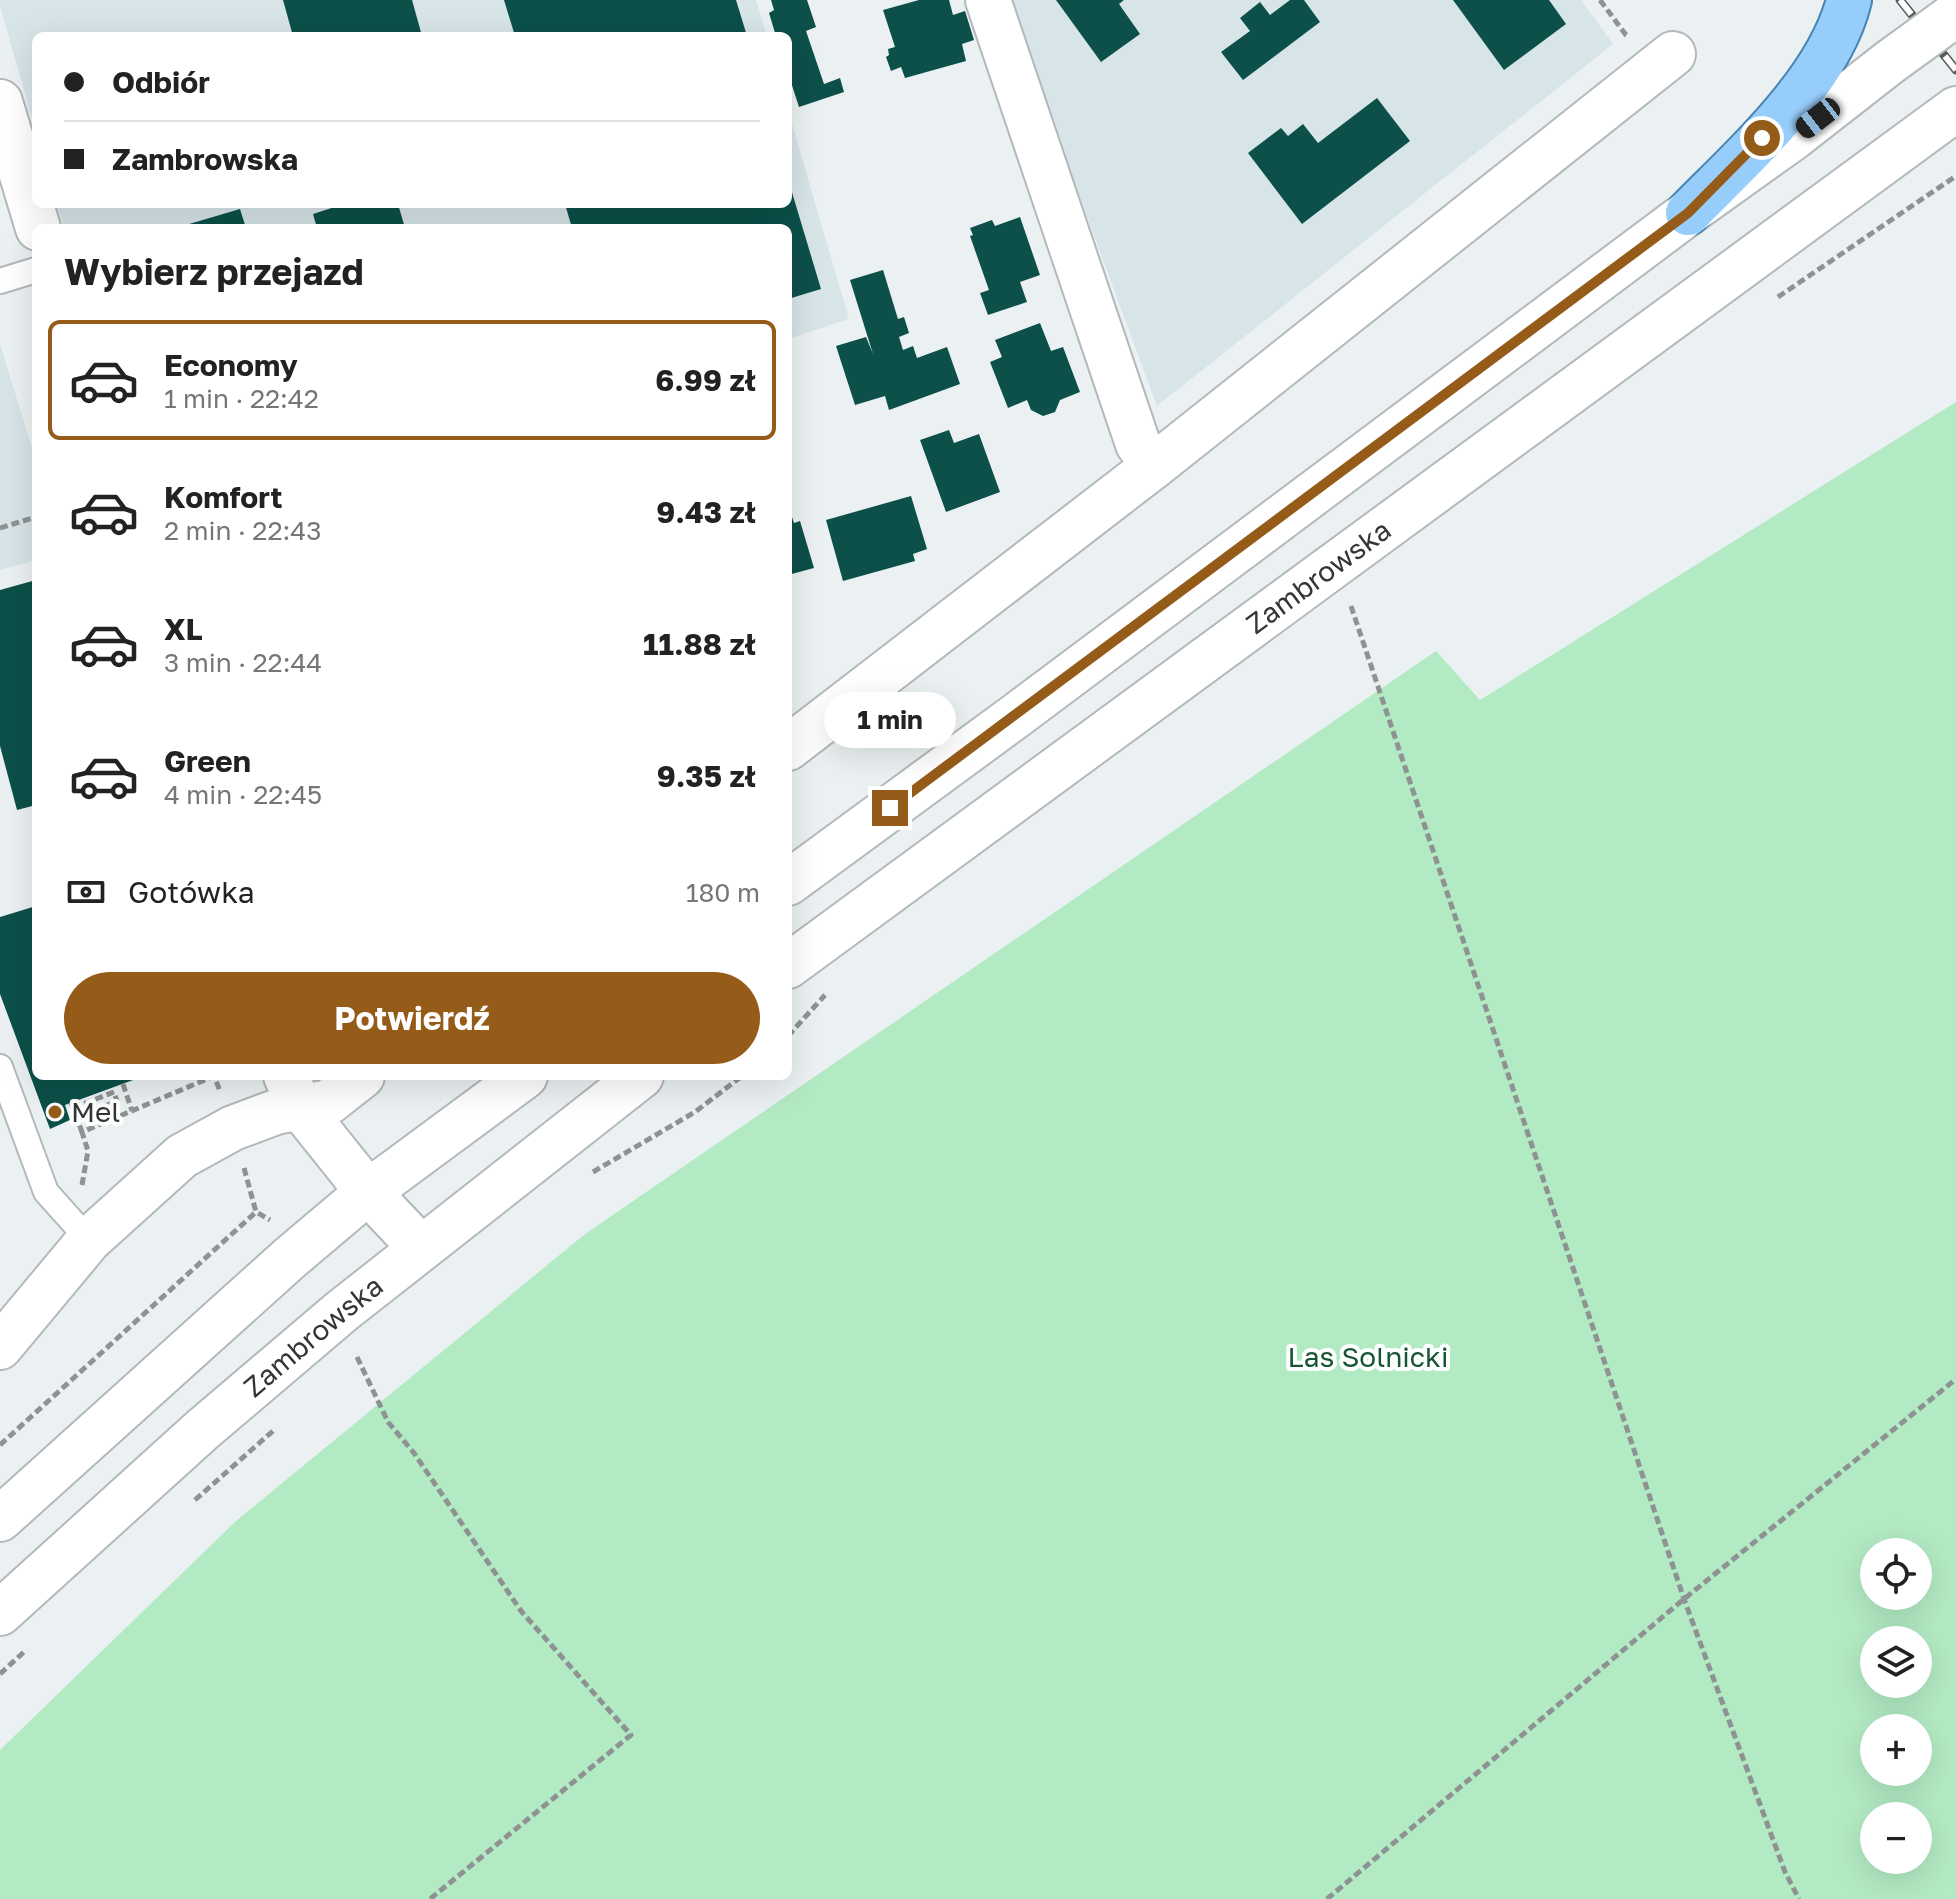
<!DOCTYPE html>
<html lang="pl">
<meta charset="utf-8">
<style>
body{margin:0;font-family:"Golos Text",sans-serif;background:#f6f6f6;color:#222;height:100vh;display:flex;flex-direction:column;font-size:30px;white-space:nowrap}
*{box-sizing:border-box;margin:0}
p{font-size:26px;color:#767676}
.icon{flex:none;width:44px;height:44px;fill:none;stroke:currentColor;stroke-width:2;stroke-linecap:round;stroke-linejoin:round}
.map{position:relative;flex:1;overflow:hidden}
.details{position:absolute;left:32px;top:224px;width:760px;height:856px;display:flex;flex-direction:column;background:#fff;border-radius:12px;box-shadow:0 8px 32px #0002}
.details>*{flex:none}
.top-card{position:absolute;left:32px;top:32px;width:760px;height:176px;border-radius:12px;box-shadow:0 8px 32px #0002;display:grid;align-content:center;height:176px;padding:0 32px;background:#fff}
.fabs{position:absolute;left:1860px;top:1538px;display:grid;gap:16px}
.fabs a{display:grid;place-items:center;width:72px;height:72px;border-radius:50%;background:#fff;box-shadow:0 8px 32px #0002;font-size:40px}
.end{position:absolute;width:36px;height:36px;margin:-18px;border:10px solid #955b19;background:#fff;box-shadow:0 0 0 4px #fff}
.from{border-radius:50%}
.bubble{position:absolute;height:56px;border-radius:28px;background:#fff;box-shadow:0 8px 32px #0002;font-size:26px;font-weight:700;line-height:56px;text-align:center}
.car{position:absolute;width:24px;height:48px;margin:-24px -12px;border-radius:10px;box-shadow:0 0 6px 2px #0007;background:linear-gradient(#222 24%,#8ab4d8 0 40%,#222 0 76%,#8ab4d8 0 86%,#222 0)}
.top-card b{display:flex;align-items:center;gap:28px;height:76px;font-size:30px}
.top-card b+b{border-top:2px solid #e0e0e0}
.top-card i{width:20px;height:20px;background:#222}
ul{padding:0;list-style:none}
li{display:flex;align-items:center;gap:24px;height:120px;margin:0 16px 12px;padding:0 16px;border:4px solid transparent;border-radius:12px}
li div{flex:1}
li b{display:block;font-size:30px}
li em{font-style:normal;font-weight:700}
li.current{border-color:#955b19}
li>.icon{width:72px;height:72px;stroke-width:1.5}
h2{padding:0 32px;font-size:36px;line-height:96px}
.pay{display:flex;align-items:center;gap:20px;height:88px;padding:0 32px;font-size:30px}
.pay p{margin-inline-start:auto}
.cta{display:flex;gap:16px;margin-top:auto;padding:16px 32px}
.cta a{flex:1;height:92px;border-radius:48px;background:#955b19;color:#fff;font-size:32px;font-weight:700;line-height:92px;text-align:center}
.map>svg:first-child{display:block}
</style>
<div class="map">
<svg width="1956" height="1899" viewBox="0 0 1956 1899">
<rect width="100%" height="100%" fill="#ebf1f2"/>
<g fill="#d7e4e8">
<polygon points="0,0 756,0 767,36 36,36 36,132 0,6"/>
<polygon points="1007,0 1581,0 1613,44 1157,406"/>
<polygon points="788,110 849,319 788,339 788,228 64,228 57,204 788,204"/>
<polygon points="0,344 36,461 36,560 0,570"/>
</g>
<path fill="#b2eac3" fill-rule="evenodd" d="M1956,402V1899H0V1750L236,1521L585,1234L1436,651L1480,700ZM1874,1552H1918V1596H1874ZM1874,1640H1918V1684H1874ZM1874,1728H1918V1772H1874ZM1874,1816H1918V1860H1874Z"/>
<g fill="#0c5049">
<polygon points="283,0 412,0 422,36 293,36"/>
<polygon points="504,0 736,0 747,36 515,36"/>
<polygon points="771,0 807,0 816,27 806,31 824,84 840,78 844,92 799,107 788,73 788,36 776,36 769,13 774,10"/>
<polygon points="919,0 949,0 953,15 965,11 974,40 962,44 966,61 905,78 901,67 891,71 886,57 889,55 888,49 895,47 883,10"/>
<polygon points="1056,0 1124,0 1119,4 1140,34 1101,62"/>
<polygon points="1290,0 1304,0 1320,22 1243,80 1221,52 1250,31 1240,18 1260,2 1270,15"/>
<polygon points="1453,0 1549,0 1566,24 1504,70"/>
<polygon points="1377,98 1410,141 1302,224 1248,153 1281,128 1288,136 1303,124 1318,143"/>
<polygon points="788,179 821,289 788,299 788,228 572,228 565,204 788,204"/>
<polygon points="344,204 398,204 405,228 317,228 313,214"/>
<polygon points="240,209 246,228 179,228 179,227"/>
<polygon points="1020,217 1040,275 1020,282 1027,302 988,315 980,293 989,290 970,236 973,235 970,228 992,220 995,226"/>
<polygon points="883,270 898,319 904,317 909,333 899,337 903,350 913,346 917,358 947,347 960,384 889,410 885,396 855,405 836,346 866,337 873,354 850,280"/>
<polygon points="1040,323 1051,351 1063,347 1080,392 1060,400 1055,412 1043,416 1031,410 1027,400 1008,408 990,362 1002,357 995,340"/>
<polygon points="949,430 954,443 979,434 1000,492 946,512 920,440"/>
<polygon points="911,496 927,549 913,554 915,561 843,581 826,520"/>
<polygon points="788,505 794,523 800,521 814,568 788,575"/>
<polygon points="36,580 36,805 17,810 0,746 0,590"/>
<polygon points="36,906 36,1076 144,1076 65,1105 70,1120 50,1129 0,994 0,917"/>
</g>
<g fill="none" stroke-linecap="round" stroke-linejoin="round">
<g stroke="#b3b9ba" stroke-width="28">
<g id="lane">
<polyline points="0,281 36,270"/>
<polyline points="0,1067 46,1192 89,1240"/>
</g>
</g>
<g stroke="#b3b9ba" stroke-width="48">
<g id="street">
<polyline points="988,0 1138,444 1154,466"/>
<polyline points="788,748 1154,466 1673,54"/>
<polyline points="0,1347 89,1240 182,1156 233,1128 276,1112 329,1102 362,1076"/>
</g>
</g>
<g stroke="#b3b9ba" stroke-width="48">
<g id="secondary">
<polyline points="0,102 38,228"/>
<polyline points="788,883 1017,715 1688,213 1794,137 1890,62"/>
<path id="s1" d="M788,966L1956,109"/>
<polyline points="286,1076 300,1107 368,1192 421,1248"/>
<polyline points="0,1519 291,1257 368,1192 525,1076"/>
<path id="s2" d="M0,1613L202,1430L342,1311L641,1076"/>
</g>
</g>
<g stroke="#4783b3" stroke-width="48">
<path id="primary" d="M1688,213C1745,155 1829,81 1849,0"/>
</g>
<g stroke="#8e9292" stroke-width="5" stroke-dasharray="8 4" stroke-linecap="butt">
<polyline points="1600,0 1626,35 1629,37"/>
<polyline points="1778,297 1956,176"/>
<polyline points="0,528 36,517"/>
<polyline points="1351,606 1684,1599 1785,1872 1799,1899"/>
<polyline points="788,1036 825,995"/>
<polyline points="123,1084 132,1111"/>
<polyline points="71,1103 82,1132"/>
<polyline points="73,1108 114,1092 117,1101 88,1113 93,1126"/>
<polyline points="244,1168 256,1212 270,1220"/>
<polyline points="593,1172 695,1112 742,1076"/>
<polyline points="82,1185 88,1151 82,1132 214,1076 220,1091"/>
<polyline points="357,1357 388,1422 414,1453 521,1611 631,1735 430,1899"/>
<polyline points="0,1445 256,1212"/>
<polyline points="195,1500 274,1430"/>
<polyline points="0,1674 26,1650"/>
<polyline points="1327,1899 1684,1599 1956,1379"/>
</g>
<use href="#lane" stroke="#fff" stroke-width="24"/>
<use href="#street" stroke="#fff" stroke-width="44"/>
<use href="#secondary" stroke="#fff" stroke-width="44"/>
<use href="#primary" stroke="#97cdfa" stroke-width="44"/>
<g stroke="#585b5b" stroke-width="9">
<polyline id="rail" points="1900,0 1956,70"/>
</g>
<use href="#rail" stroke="#fff" stroke-width="6" stroke-dasharray="18" stroke-linecap="butt"/>
<g stroke="#b3b9ba" stroke-width="48" stroke-linecap="butt">
<polyline id="secondary-bridge" points="1890,62 1956,14"/>
</g>
<use href="#secondary-bridge" stroke="#fff" stroke-width="44"/>
</g>
<g fill="none" stroke-linecap="round" stroke-linejoin="round">
<polyline stroke="#955b19" stroke-width="10" points="890,808 1688,213 1762,138"/>
</g>
<circle fill="#955b19" stroke="#fff" stroke-width="3" cx="55" cy="1112" r="8"/>
<g text-anchor="middle" stroke-width="8" stroke-linejoin="round" paint-order="stroke">
<g font-size="28" fill="#343636" stroke="#fff">
<text dy="10" stroke="none"><textPath href="#s1" startOffset="658">Zambrowska</textPath></text>
<text dy="10" stroke="none"><textPath href="#s2" startOffset="418">Zambrowska</textPath></text>
</g>
<g font-size="28" fill="#343636" stroke="#fff" text-anchor="start">
<text x="71" y="1122">Mel</text>
</g>
<g font-size="28" fill="#165633" stroke="#fff">
<text x="1368" y="1367">Las Solnicki</text>
</g>
</g>
</svg>
<div class="fabs">
<a><svg class="icon" aria-label="locate" viewBox="0 0 24 24"><circle cx="12" cy="12" r="6"/><path d="M12 2v4M12 18v4M2 12h4M18 12h4"/></svg></a>
<a><svg class="icon" aria-label="layers" viewBox="0 0 24 24"><path d="M12 4l9 5-9 5-9-5zM3 14l9 5 9-5"/></svg></a>
<a>+</a>
<a>−</a>
</div>
<i class="end from" style="left:1762px;top:138px"></i>
<i class="end" style="left:890px;top:808px"></i>
<div class="bubble" style="left:824px;top:692px;width:132px">1 min</div>
<i class="car" style="left:1818px;top:118px;rotate:232deg"></i>
<div class="top-card">
<b><i class="from"></i>Odbiór</b>
<b><i></i>Zambrowska</b>
</div>
<section class="details">
<h2>Wybierz przejazd</h2>
<ul>
<li class="current"><svg class="icon" aria-label="car" viewBox="0 0 24 24"><path d="M5 17H2v-5l4-1 3-4h7l3 4 3 1v5h-3M9 17h6M6 11h13"/><circle cx="7" cy="17" r="2"/><circle cx="17" cy="17" r="2"/></svg><div><b>Economy</b><p>1 min · 22:42</p></div><em>6.99 zł</em></li>
<li><svg class="icon" aria-label="car" viewBox="0 0 24 24"><path d="M5 17H2v-5l4-1 3-4h7l3 4 3 1v5h-3M9 17h6M6 11h13"/><circle cx="7" cy="17" r="2"/><circle cx="17" cy="17" r="2"/></svg><div><b>Komfort</b><p>2 min · 22:43</p></div><em>9.43 zł</em></li>
<li><svg class="icon" aria-label="car" viewBox="0 0 24 24"><path d="M5 17H2v-5l4-1 3-4h7l3 4 3 1v5h-3M9 17h6M6 11h13"/><circle cx="7" cy="17" r="2"/><circle cx="17" cy="17" r="2"/></svg><div><b>XL</b><p>3 min · 22:44</p></div><em>11.88 zł</em></li>
<li><svg class="icon" aria-label="car" viewBox="0 0 24 24"><path d="M5 17H2v-5l4-1 3-4h7l3 4 3 1v5h-3M9 17h6M6 11h13"/><circle cx="7" cy="17" r="2"/><circle cx="17" cy="17" r="2"/></svg><div><b>Green</b><p>4 min · 22:45</p></div><em>9.35 zł</em></li>
</ul>
<div class="pay"><svg class="icon" aria-label="cash" viewBox="0 0 24 24"><path d="M3 7h18v10H3z"/><circle cx="12" cy="12" r="2"/></svg>Gotówka<p>180 m</p></div>
<div class="cta"><a>Potwierdź</a></div>
</section>
</div>
